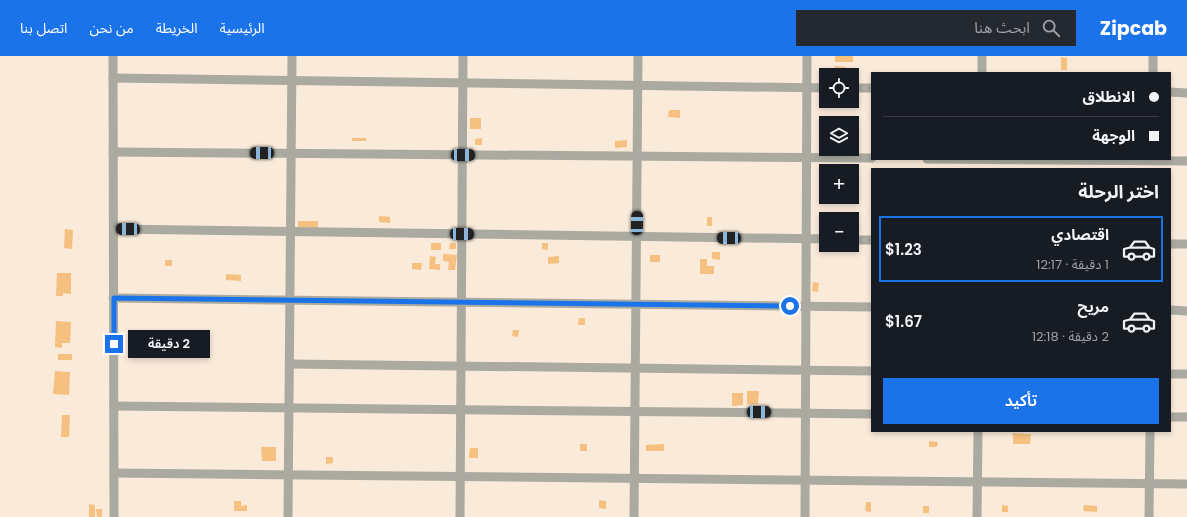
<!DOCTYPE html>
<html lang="ar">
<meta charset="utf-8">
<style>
body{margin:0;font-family:Poppins,"Noto Sans Arabic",sans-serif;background:#242831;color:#f1f3f6;direction:rtl;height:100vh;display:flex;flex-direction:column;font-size:15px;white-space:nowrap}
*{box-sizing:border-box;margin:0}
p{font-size:13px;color:#9ea1a6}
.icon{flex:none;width:22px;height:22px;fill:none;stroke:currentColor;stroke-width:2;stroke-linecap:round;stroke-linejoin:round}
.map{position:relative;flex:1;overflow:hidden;direction:ltr}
.panel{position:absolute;left:871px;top:112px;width:300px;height:264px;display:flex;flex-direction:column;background:#171b24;border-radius:0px;box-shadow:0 2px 6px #0003;direction:rtl}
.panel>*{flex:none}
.hud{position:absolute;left:871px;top:16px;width:300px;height:88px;border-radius:0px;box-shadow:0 2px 6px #0003;direction:rtl;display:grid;align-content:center;height:88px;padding:0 12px;background:#171b24}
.buttons{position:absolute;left:819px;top:12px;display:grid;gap:8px}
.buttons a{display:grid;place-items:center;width:40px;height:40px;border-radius:0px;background:#171b24;box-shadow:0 2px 6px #0003;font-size:20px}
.end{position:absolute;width:18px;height:18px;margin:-9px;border:5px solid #1a73e8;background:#fff;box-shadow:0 0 0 2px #fff}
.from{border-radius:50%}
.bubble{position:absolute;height:28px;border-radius:0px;background:#171b24;box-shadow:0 2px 6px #0003;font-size:13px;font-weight:600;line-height:28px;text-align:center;direction:rtl}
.car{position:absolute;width:12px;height:24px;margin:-12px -6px;border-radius:5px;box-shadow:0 0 3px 1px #0007;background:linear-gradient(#222 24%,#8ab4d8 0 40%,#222 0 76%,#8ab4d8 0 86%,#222 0)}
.hud b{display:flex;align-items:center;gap:14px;height:38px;font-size:15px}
.hud b+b{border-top:1px solid #363941}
.hud i{width:10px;height:10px;background:#f1f3f6}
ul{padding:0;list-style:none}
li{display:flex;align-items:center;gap:12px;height:66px;margin:0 8px 6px;padding:0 4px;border:2px solid transparent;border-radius:0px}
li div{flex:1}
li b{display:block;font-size:15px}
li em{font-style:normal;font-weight:600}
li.selected{border-color:#1a73e8}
li>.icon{width:36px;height:36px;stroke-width:1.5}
h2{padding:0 12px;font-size:18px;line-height:48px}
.primary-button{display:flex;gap:8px;margin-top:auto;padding:8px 12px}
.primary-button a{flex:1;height:46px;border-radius:0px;background:#1a73e8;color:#fff;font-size:16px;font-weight:600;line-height:46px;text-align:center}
header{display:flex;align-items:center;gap:24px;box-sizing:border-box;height:56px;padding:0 20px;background:#1a73e8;color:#fff}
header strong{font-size:19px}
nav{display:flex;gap:22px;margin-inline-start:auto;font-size:14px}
.search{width:280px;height:36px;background:#242831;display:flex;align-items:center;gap:10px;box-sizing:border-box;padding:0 14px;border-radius:0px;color:#9ea1a6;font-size:15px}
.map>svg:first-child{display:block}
</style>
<header>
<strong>Zipcab</strong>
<div class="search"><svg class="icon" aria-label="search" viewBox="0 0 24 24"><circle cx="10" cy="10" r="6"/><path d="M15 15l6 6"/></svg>ابحث هنا</div>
<nav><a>الرئيسية</a><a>الخريطة</a><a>من نحن</a><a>اتصل بنا</a></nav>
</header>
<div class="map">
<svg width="1187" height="461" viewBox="0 0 1187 461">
<rect width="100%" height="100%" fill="#faead9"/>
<g fill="#f6c081">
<rect x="835" y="0" width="18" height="6"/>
<polygon points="1061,1 1067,2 1067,14 1061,14"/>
<polygon points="835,10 846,11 845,17 835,16"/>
<polygon points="669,54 680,54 680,62 668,61"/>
<rect x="470" y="62" width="11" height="11"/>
<rect x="352" y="82" width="14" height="3"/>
<polygon points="482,82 482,89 475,89 475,83"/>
<polygon points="627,84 627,91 615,92 615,85"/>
<polygon points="379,160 390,161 390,167 379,166"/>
<rect x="707" y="161" width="5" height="9"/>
<rect x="298" y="165" width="20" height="8"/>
<polygon points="65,173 73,174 72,193 64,192"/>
<rect x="431" y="187" width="10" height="7"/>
<polygon points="450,187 456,187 456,193 449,193"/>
<polygon points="542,187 548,187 548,194 542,193"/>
<polygon points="712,196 720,196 720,204 712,203"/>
<polygon points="443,198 457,199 455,214 448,214 449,206 443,205"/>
<rect x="650" y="199" width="10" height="7"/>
<polygon points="430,200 436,201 435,208 440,208 440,214 429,213"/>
<polygon points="559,200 559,207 548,208 548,201"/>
<polygon points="700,203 707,203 707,210 714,210 714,218 700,218"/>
<rect x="165" y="204" width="7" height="6"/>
<polygon points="412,207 422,207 421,214 412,213"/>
<polygon points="57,217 71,217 71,238 63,237 63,240 56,240"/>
<polygon points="226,218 241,219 241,225 226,224"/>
<polygon points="813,226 819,227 818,236 812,235"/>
<polygon points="579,262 585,262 585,269 578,269"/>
<polygon points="56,265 71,266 70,287 62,287 62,292 55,291"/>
<polygon points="513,274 519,274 518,281 512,280"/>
<rect x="158" y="276" width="7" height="6"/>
<rect x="58" y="298" width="14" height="6"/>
<polygon points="55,315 70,316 69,339 53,338"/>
<polygon points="747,335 759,335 758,348 747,348"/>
<polygon points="732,337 743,337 743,349 732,350"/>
<polygon points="62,359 70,359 69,381 61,381"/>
<polygon points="1013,377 1031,378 1030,388 1013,388"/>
<polygon points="929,385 938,386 937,391 929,391"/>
<rect x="580" y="388" width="7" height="7"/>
<polygon points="664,388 664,395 646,395 646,389"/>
<polygon points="261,391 276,391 276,405 262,405"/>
<polygon points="470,392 478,392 478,402 469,402"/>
<polygon points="326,401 333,401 333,407 326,408"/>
<polygon points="599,444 606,445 606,453 599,452"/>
<polygon points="234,445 241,445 241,450 247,449 247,455 234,455"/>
<polygon points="866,446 871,446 871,456 865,455"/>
<polygon points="89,448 95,449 95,461 89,461"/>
<polygon points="1002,449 1008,450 1008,456 1002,456"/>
<polygon points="1084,449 1097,450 1097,456 1083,455"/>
<rect x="923" y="450" width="6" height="7"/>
<polygon points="96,453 102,453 102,461 97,461"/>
</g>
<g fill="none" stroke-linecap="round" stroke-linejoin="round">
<g stroke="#aaaaa1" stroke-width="9">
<polyline points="113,0 114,461"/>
<polyline points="982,17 982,0"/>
<polyline points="1153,17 1153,0"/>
<polyline points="113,22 826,32"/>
<polyline points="852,32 872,32"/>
<polyline points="1170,36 1187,37"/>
<polyline points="113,96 872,102"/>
<polyline points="927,103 1187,105"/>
<polyline points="114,173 826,183"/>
<polyline points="852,184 872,184"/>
<polyline points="1170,188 1187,188"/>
<polyline points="113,242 872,251"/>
<polyline points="1170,254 1187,255"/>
<polyline points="290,308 872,315"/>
<polyline points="1170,318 1187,318"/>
<polyline points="114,350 872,358"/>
<polyline points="1170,361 1187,361"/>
<polyline points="114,417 1187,428"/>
<polyline points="288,461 292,0"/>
<polyline points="460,461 463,0"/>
<polyline points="634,461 638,0"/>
<polyline points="805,461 807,0"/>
<polyline points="977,461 978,375"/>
<polyline points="1149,461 1150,375"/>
</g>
</g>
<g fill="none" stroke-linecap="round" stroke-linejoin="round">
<polyline stroke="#1a73e8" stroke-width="5" points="114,288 114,242 790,250"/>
</g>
</svg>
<div class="buttons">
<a><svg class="icon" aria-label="locate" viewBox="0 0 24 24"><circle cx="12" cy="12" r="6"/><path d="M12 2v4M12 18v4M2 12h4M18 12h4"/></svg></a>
<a><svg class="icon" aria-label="layers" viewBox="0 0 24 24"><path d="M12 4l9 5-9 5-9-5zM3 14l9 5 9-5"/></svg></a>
<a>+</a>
<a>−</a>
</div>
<i class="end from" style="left:790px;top:250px"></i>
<i class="end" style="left:114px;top:288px"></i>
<div class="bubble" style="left:128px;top:274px;width:82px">2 دقيقة</div>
<i class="car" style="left:262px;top:97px;rotate:270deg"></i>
<i class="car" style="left:463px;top:99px;rotate:90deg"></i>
<i class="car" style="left:637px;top:167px;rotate:1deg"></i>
<i class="car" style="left:128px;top:173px;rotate:271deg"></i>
<i class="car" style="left:462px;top:178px;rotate:91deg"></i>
<i class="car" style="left:729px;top:182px;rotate:271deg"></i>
<i class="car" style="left:759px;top:356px;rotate:90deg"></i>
<div class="hud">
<b><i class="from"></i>الانطلاق</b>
<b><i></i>الوجهة</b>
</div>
<section class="panel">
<h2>اختر الرحلة</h2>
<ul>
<li class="selected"><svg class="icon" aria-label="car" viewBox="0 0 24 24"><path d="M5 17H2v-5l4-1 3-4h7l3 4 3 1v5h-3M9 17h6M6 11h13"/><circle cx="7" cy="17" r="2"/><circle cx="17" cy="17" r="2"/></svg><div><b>اقتصادي</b><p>1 دقيقة · 12:17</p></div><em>$1.23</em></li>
<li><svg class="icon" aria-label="car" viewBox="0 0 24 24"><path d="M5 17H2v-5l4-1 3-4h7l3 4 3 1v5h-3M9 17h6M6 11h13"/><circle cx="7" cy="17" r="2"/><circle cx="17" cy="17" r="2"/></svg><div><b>مريح</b><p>2 دقيقة · 12:18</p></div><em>$1.67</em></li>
</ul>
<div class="primary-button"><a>تأكيد</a></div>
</section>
</div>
